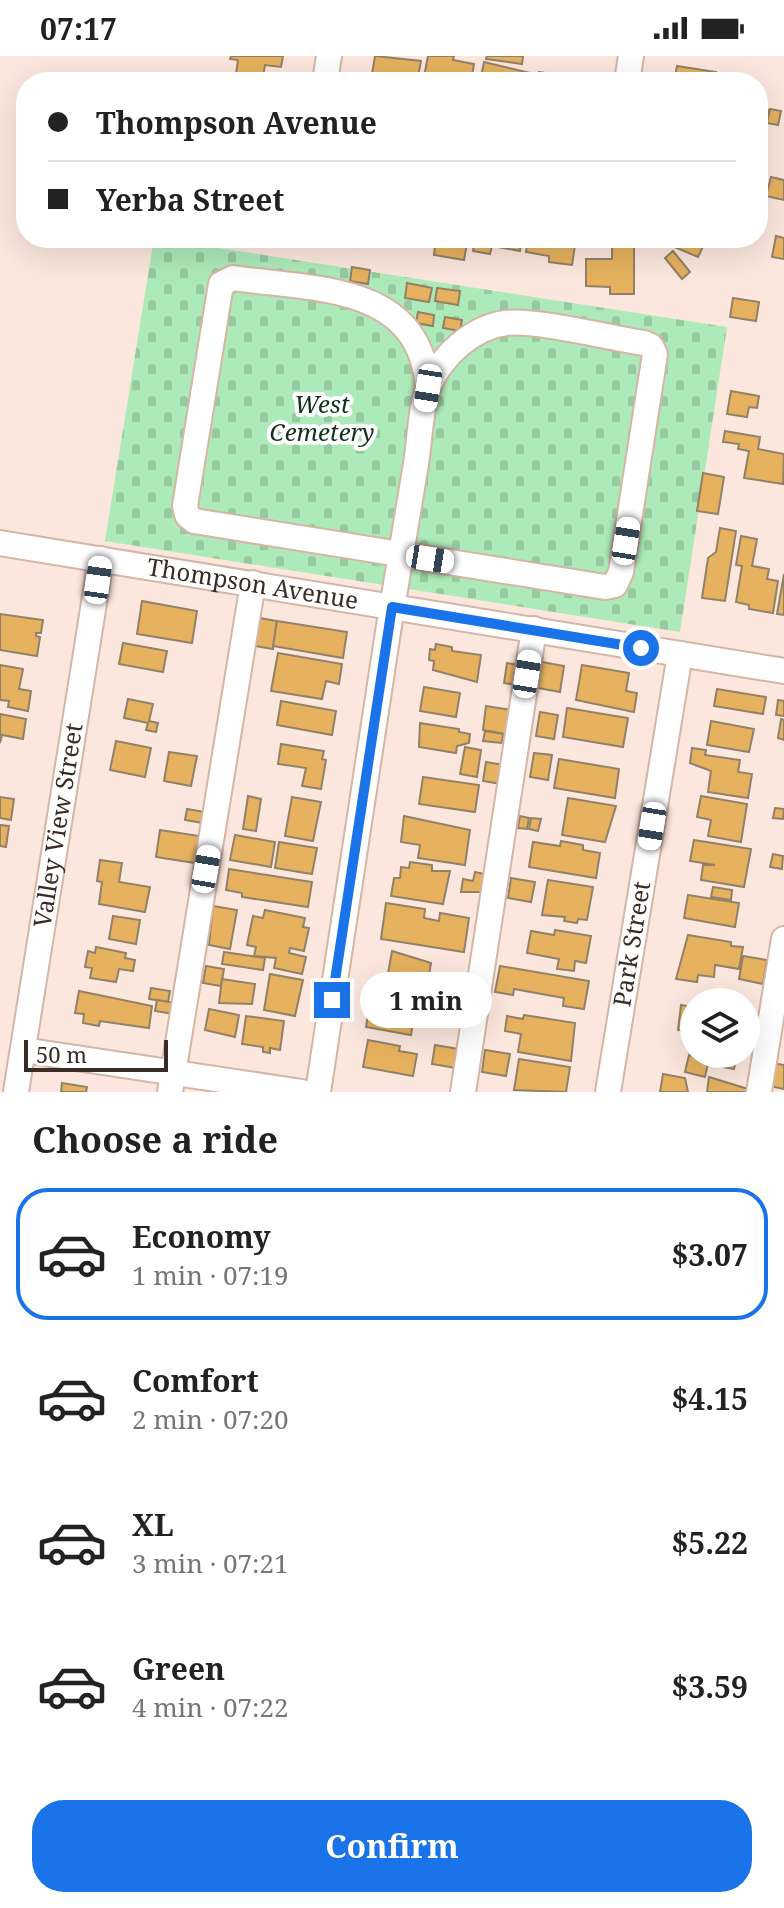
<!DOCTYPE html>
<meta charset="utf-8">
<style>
body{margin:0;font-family:"Noto Serif",serif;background:#f6f6f6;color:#222;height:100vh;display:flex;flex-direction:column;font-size:30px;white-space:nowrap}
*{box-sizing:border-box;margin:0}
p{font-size:26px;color:#767676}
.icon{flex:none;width:44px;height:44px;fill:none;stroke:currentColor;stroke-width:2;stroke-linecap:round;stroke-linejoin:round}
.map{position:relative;height:1036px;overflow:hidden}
.panel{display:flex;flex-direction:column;background:#fff;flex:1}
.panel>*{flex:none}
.guide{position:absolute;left:16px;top:16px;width:752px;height:176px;border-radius:32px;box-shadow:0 8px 32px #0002;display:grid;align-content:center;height:176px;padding:0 32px;background:#fff}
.fabs{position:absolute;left:680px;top:932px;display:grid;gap:16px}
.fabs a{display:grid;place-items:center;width:80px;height:80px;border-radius:50%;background:#fff;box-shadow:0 8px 32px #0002;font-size:40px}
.scale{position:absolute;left:24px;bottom:20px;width:144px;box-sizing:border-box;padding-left:8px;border:4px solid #382c25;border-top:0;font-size:22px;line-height:28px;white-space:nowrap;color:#382c25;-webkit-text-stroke:6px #fff;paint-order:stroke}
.end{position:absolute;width:36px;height:36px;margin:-18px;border:10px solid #1a73e8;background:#fff;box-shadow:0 0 0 4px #fff}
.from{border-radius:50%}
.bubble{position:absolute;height:56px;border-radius:28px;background:#fff;box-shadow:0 8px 32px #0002;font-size:26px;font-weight:700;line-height:56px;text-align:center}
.car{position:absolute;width:24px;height:48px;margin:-24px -12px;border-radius:10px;box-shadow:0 0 6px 2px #0007;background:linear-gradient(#fff 24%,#345 0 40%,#fff 0 76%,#345 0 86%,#fff 0)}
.guide b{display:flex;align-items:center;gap:28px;height:76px;font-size:30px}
.guide b+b{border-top:2px solid #e0e0e0}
.guide i{width:20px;height:20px;background:#222}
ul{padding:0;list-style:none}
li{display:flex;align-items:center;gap:24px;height:132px;margin:0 16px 12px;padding:0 16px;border:4px solid transparent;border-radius:32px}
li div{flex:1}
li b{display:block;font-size:30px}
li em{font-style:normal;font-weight:700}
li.on{border-color:#1a73e8}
li>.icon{width:72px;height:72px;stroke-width:1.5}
h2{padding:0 32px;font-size:36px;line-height:96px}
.cta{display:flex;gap:16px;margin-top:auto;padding:16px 32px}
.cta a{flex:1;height:92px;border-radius:32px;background:#1a73e8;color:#fff;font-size:32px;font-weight:700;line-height:92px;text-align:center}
.status{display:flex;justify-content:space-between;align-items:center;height:56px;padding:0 40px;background:#fff;direction:ltr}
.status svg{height:22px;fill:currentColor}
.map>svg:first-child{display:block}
</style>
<div class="status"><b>07:17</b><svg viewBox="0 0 49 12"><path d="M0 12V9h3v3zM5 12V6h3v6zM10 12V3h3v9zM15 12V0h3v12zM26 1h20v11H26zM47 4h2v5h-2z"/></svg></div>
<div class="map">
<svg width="784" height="1036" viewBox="0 0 784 1036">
<defs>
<pattern id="cemetery-stones" width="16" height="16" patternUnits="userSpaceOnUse" patternTransform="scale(2)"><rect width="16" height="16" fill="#adeab9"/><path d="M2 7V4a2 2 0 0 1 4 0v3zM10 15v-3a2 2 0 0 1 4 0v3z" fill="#96c99f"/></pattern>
</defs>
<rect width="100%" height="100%" fill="#fbe7dd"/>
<polygon fill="url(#cemetery-stones)" points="154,182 727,271 680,576 105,485"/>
<g fill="#e6b25f" stroke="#938167" stroke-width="2">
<polygon points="231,0 283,0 281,11 265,9 262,26 235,26 238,4 230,3"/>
<polygon points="375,0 421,5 417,26 371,24"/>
<polygon points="428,0 454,0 453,4 474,8 471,26 423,26"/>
<polygon points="487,0 523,0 522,8 486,3"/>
<polygon points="484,6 530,17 528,26 480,26"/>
<polygon points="677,10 716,16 714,26 674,26"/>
<polygon points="539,16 585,23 584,26 538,26"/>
<polygon points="758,52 769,54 766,67 758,65"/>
<polygon points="770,53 781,55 778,69 767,67"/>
<polygon points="771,121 784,124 784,144 766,140"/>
<polygon points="776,180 784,182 784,203 772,201"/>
<polygon points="334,182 360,182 358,191 333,187"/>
<polygon points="387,182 414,182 412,190 386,186"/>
<polygon points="420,182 468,182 464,204 434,199 435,190 419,187"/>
<polygon points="475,182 522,182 520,195 492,190 490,198 473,195"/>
<polygon points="528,182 576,182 572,209 549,206 549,200 526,196"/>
<polygon points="675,182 714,182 712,186 706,184 698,201 672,190"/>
<polygon points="612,187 634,187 634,238 610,238 610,231 586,230 586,203 612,203"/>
<polygon points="673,195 690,216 682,223 665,202"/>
<polygon points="352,211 370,214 368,228 350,225"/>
<polygon points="407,227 432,232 429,246 405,242"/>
<polygon points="437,232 460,235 458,249 435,245"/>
<polygon points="733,242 759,246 756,265 730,261"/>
<polygon points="418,256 434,259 433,270 416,267"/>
<polygon points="445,261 462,264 460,275 443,272"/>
<polygon points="731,335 759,340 757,352 749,351 747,361 727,358"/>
<polygon points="725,375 760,381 758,393 784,398 783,428 744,422 749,395 738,393 739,388 723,386"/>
<polygon points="703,417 724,421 718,458 697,455"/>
<polygon points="720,472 736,475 725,545 702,542 708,502 716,496"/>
<polygon points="741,480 757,483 752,510 769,513 767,523 778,525 773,557 749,553 749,549 736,546 742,510 736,509"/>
<polygon points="784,518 784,559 777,558"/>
<polygon points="142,545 197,555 192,587 137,578"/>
<polygon points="0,558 43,564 41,577 36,577 36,580 40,581 37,600 0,594"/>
<polygon points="254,561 277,565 273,593 249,589"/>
<polygon points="277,565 347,576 343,602 273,590"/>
<polygon points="123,587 167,595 163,616 119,608"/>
<polygon points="436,588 452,591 452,595 481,599 477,626 433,614 434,605 429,604 430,593 435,594"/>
<polygon points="278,597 342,608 339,628 326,625 322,643 271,635"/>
<polygon points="542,606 564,610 560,636 538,632"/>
<polygon points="507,607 520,609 517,629 504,627"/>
<polygon points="0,609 23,613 19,633 31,635 28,655 8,651 9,645 0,644"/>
<polygon points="582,609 629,617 626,635 637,637 634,656 576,644"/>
<polygon points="424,631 460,637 456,661 420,655"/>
<polygon points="717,633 766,641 763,658 714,650"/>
<polygon points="128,643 153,648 149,665 158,667 156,676 146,674 148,667 124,662"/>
<polygon points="778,644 784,645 784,660 776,659"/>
<polygon points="281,645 336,655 332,679 277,669"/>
<polygon points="486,650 511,654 512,679 483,674"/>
<polygon points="567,652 628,662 623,691 563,681"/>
<polygon points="540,656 558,659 554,683 536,680"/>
<polygon points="0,658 26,663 23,683 2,679 0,687"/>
<polygon points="781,663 784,664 784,684 778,682"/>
<polygon points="711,665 754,673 749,696 707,689"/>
<polygon points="420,667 459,673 459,676 470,678 469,687 457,690 456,697 419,691"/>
<polygon points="485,675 503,678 502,687 483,685"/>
<polygon points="116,685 151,692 145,721 110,714"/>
<polygon points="281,688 324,695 322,703 326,704 321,733 302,730 306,712 278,708"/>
<polygon points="465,691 481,694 477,721 460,718"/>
<polygon points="692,692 706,694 705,699 740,704 738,716 752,718 748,742 708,736 711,715 690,707"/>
<polygon points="169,696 197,700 191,730 164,725"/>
<polygon points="534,697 552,699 548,724 530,721"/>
<polygon points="559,703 619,713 615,742 554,732"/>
<polygon points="486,706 504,709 501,728 483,725"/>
<polygon points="423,721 479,729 475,756 419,748"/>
<polygon points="248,740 261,743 256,775 243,773"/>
<polygon points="701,740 747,748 741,786 708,780 711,764 697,761"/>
<polygon points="0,741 14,743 11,764 0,762"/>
<polygon points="292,741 321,746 313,785 285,780"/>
<polygon points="568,742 616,750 605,786 562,779"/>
<polygon points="775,752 784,753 783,763 773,762"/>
<polygon points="187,753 205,756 203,767 185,764"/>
<polygon points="404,760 470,774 465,809 418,802 420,789 401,786"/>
<polygon points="520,760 529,762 527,773 518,772"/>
<polygon points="531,762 541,763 538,775 529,773"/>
<polygon points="0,769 9,770 6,791 0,790"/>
<polygon points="160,774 199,780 195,807 156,801"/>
<polygon points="235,779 275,786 271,811 230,804"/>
<polygon points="694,784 751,793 744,831 701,824 703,809 715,809 690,805"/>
<polygon points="561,785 583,789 583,794 600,797 596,822 529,811 533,786 560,790"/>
<polygon points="279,786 317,792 312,818 275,812"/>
<polygon points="773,798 783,800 782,813 770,811"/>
<polygon points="100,804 122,807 119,826 150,831 145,856 99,848 102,826 97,825"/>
<polygon points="410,806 432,809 432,815 450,815 443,848 391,840 394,822 400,822 401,811 409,812"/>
<polygon points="229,813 312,826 308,851 242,841 242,837 226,834"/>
<polygon points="475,816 489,819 486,836 461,836 463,823 473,825"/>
<polygon points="511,822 535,826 531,846 508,842"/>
<polygon points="548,824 593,831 587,864 578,863 577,867 564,865 565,861 542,859"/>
<polygon points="713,831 732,834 731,844 711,841"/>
<polygon points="688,839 739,847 735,871 684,862"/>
<polygon points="386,847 425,853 424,862 439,865 440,857 469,862 464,896 381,883"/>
<polygon points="213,850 237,854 230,893 209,889"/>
<polygon points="265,854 305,862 303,871 309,872 304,895 290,892 289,897 306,901 302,918 274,912 276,902 254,900 256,891 247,889 253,860 263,862"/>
<polygon points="113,860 140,864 136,888 109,883"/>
<polygon points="555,874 591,880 586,907 575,905 574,915 557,913 559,903 527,897 531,875 554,879"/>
<polygon points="688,879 731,886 731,890 743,891 739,913 715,909 714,921 698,919 697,926 676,923"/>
<polygon points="96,891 126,897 125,902 135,904 133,915 119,913 116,926 90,922 92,912 85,911 88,895 95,897"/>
<polygon points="392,895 431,907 427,932 386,929"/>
<polygon points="224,896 265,902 263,914 222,908"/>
<polygon points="743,900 767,904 763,928 739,923"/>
<polygon points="206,910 224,913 221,930 203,927"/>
<polygon points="500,910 589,925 584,953 563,950 564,942 514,933 513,939 495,936"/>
<polygon points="270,918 303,924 295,960 264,954"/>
<polygon points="222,923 255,928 252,948 219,947"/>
<polygon points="151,932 170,935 168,946 149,943"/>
<polygon points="79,935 152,950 149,972 100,965 99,970 83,967 84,958 75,957"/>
<polygon points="372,935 393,938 391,950 415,955 411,979 366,971"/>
<polygon points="157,944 176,947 174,958 155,955"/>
<polygon points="681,949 694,951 694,976 678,974"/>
<polygon points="209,953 239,959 235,981 205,974"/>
<polygon points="524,959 575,967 571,1005 518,996 521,978 505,975 507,960 523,963"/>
<polygon points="246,960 284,965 280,994 270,992 270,997 263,996 263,991 242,988"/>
<polygon points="368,984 400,990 399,995 417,998 413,1020 363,1011"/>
<polygon points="435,989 459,993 456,1012 432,1008"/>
<polygon points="485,994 510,998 506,1020 482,1016"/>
<polygon points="700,998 710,998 705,1021 685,1016 689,999 699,1002"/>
<polygon points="714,998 737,998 734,1013 712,1009"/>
<polygon points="519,1003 570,1011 566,1036 514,1034"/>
<polygon points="772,1007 784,1009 784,1033 769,1030"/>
<polygon points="663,1018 685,1022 688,1036 660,1036"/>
<polygon points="709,1021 748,1033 747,1036 707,1036"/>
<polygon points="62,1027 87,1031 86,1036 61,1036"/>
</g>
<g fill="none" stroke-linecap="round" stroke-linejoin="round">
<g stroke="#d5b5a5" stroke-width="28">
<g id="minor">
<polyline points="325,26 329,0"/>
<polyline points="627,26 631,0"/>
<path id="s1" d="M0,487L784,615"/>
<polyline points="23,994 302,1036"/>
<path id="s2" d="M16,1036L101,503"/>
<polyline points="170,1036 253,527"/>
<path d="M318,1036L388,576C397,520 407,464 416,408C420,383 420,353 429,330C441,300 473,271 506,267C534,263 611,282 644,287L651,290L655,298L621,516L615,529L605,531L194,465L187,459L185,450L221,228L233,222C313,234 420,226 428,332"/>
<polyline points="463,1036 534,573"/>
<path id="s3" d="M608,1036L680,598"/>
<polyline points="759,1036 784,883"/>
</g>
</g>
<use href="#minor" stroke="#fff" stroke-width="24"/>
</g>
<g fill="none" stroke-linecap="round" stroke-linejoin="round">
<polyline stroke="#1a73e8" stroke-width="10" points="332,944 392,551 641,592"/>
</g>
<g text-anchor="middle" stroke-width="8" stroke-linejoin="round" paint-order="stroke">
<g font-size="24" font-style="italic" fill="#11321a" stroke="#fff">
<text x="322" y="357">West<tspan x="322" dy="28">Cemetery</tspan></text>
</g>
<g font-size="24" fill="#382c25" stroke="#fff">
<text dy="8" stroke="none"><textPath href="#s1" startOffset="256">Thompson Avenue</textPath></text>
<text dy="8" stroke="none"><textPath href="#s2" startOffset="270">Valley View Street</textPath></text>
<text dy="8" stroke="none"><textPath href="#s3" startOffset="150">Park Street</textPath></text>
</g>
</g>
</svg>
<div class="fabs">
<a><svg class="icon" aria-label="layers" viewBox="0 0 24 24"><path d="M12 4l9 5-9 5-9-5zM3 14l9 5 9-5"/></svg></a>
</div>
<div class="scale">50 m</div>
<i class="end from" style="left:641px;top:592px"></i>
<i class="end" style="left:332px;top:944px"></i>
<div class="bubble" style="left:360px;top:916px;width:132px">1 min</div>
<i class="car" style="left:428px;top:332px;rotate:189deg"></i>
<i class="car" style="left:626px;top:485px;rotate:9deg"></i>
<i class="car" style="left:430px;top:503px;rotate:99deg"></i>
<i class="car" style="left:98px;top:524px;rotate:8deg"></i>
<i class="car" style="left:527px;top:618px;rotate:9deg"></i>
<i class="car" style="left:652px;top:770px;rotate:189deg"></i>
<i class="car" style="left:206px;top:813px;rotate:10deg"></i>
<div class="guide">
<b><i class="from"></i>Thompson Avenue</b>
<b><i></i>Yerba Street</b>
</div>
</div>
<section class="panel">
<h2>Choose a ride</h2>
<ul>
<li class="on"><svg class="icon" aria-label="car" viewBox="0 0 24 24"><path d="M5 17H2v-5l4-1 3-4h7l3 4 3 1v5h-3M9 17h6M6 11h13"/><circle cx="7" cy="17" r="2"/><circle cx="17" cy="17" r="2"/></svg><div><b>Economy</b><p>1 min · 07:19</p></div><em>$3.07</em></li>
<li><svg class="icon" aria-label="car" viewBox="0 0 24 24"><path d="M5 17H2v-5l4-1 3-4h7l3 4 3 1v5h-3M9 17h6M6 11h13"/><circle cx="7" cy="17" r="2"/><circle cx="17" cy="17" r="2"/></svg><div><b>Comfort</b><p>2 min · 07:20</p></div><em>$4.15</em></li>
<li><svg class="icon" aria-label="car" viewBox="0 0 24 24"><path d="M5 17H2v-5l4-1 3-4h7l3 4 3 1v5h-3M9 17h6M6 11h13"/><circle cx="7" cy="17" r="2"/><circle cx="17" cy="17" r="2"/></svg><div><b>XL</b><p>3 min · 07:21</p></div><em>$5.22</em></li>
<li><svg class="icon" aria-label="car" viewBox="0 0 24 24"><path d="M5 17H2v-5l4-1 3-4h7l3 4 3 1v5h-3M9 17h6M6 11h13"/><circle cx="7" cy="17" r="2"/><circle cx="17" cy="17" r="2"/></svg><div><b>Green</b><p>4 min · 07:22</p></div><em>$3.59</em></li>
</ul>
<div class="cta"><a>Confirm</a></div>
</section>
